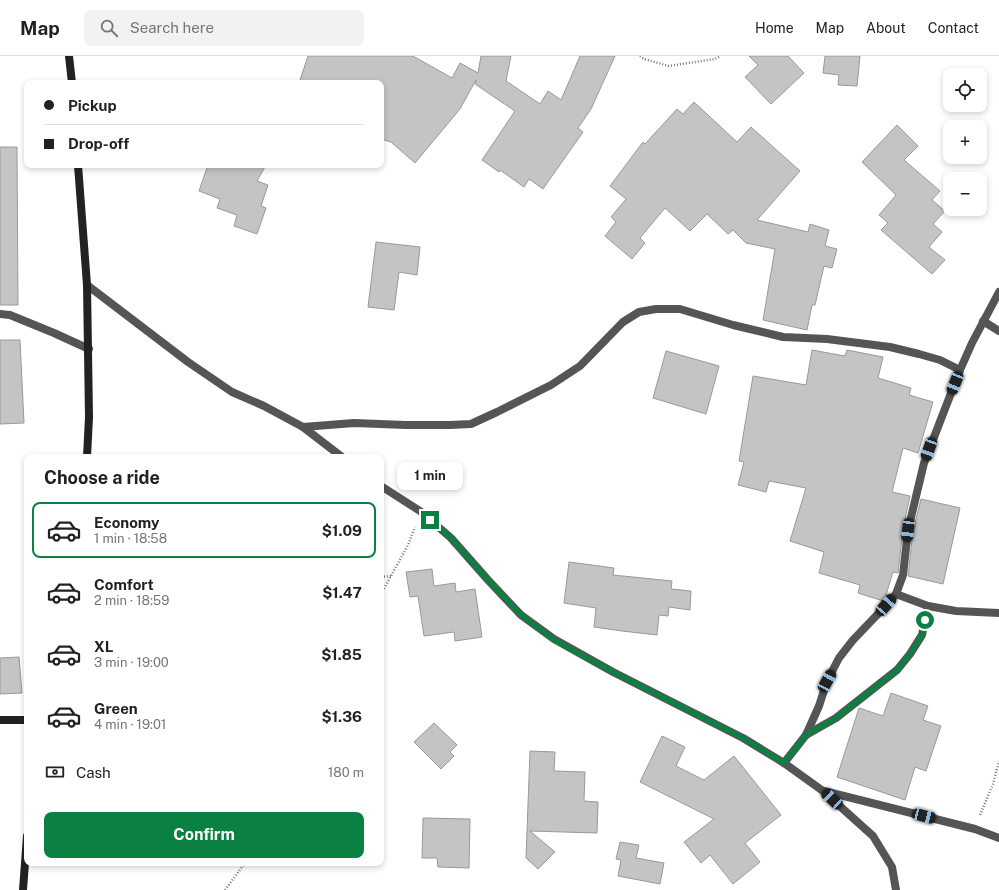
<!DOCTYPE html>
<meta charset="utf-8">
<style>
body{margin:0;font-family:"Public Sans",sans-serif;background:#f2f2f2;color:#202124;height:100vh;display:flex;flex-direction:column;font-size:15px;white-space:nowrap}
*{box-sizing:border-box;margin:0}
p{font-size:13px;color:#757577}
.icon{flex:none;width:22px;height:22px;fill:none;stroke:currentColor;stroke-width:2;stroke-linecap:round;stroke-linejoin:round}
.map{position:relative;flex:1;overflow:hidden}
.sheet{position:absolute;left:24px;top:398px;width:360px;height:412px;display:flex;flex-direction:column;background:#fff;border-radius:8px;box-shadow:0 2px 6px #0003}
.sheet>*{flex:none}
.guide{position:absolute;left:24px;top:24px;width:360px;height:88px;border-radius:8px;box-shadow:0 2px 6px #0003;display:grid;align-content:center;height:88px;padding:0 20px;background:#fff}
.fabs{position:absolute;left:943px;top:12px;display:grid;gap:8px}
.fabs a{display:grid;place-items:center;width:44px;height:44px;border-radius:8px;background:#fff;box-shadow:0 2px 6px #0003;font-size:20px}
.end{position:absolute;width:18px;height:18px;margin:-9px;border:5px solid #0b8043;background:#fff;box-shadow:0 0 0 2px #fff}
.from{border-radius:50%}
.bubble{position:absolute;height:28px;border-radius:8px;background:#fff;box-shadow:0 2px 6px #0003;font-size:13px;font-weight:700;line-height:28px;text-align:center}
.car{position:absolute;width:12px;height:24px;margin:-12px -6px;border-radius:5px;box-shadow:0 0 3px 1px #0007;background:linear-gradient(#222 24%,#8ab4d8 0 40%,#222 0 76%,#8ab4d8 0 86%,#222 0)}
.guide b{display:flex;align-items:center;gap:14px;height:38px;font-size:15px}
.guide b+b{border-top:1px solid #e0e0e0}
.guide i{width:10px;height:10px;background:#202124}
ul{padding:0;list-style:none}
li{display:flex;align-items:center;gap:12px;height:56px;margin:0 8px 6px;padding:0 12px;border:2px solid transparent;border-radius:8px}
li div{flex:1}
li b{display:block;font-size:15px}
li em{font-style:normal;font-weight:700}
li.selected{border-color:#0b8043}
li>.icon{width:36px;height:36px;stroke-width:1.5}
h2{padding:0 20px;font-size:18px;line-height:48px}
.pay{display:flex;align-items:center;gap:10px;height:44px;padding:0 20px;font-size:15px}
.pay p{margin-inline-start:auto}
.cta{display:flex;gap:8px;margin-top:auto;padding:8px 20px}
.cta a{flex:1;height:46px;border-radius:8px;background:#0b8043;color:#fff;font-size:16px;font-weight:700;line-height:46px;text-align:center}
header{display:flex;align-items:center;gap:24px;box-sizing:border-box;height:56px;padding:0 20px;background:#fff;border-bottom:1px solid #e0e0e0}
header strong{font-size:19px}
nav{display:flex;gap:22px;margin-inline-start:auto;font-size:14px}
.search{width:280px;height:36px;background:#f2f2f2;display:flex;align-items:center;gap:10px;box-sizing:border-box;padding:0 14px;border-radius:8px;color:#757577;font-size:15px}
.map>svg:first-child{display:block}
</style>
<header>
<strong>Map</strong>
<div class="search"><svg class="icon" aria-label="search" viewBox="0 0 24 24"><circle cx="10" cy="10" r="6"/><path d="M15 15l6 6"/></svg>Search here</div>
<nav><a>Home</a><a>Map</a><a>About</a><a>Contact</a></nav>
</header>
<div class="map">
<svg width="999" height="834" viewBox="0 0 999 834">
<rect width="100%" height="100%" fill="#fff"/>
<g fill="#c4c4c4" stroke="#999">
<polygon points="308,0 413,0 452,22 460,7 478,17 481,0 511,0 506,25 540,48 548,35 561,44 580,0 615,0 591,53 578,72 583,76 543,133 529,123 524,131 500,114 499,116 482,104 515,55 475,28 476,24 460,53 415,107 391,86 381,83 381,27 299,27"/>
<polygon points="749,0 788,0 804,17 771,48 745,21 758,9"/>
<polygon points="825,0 860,0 857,30 838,29 839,19 823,17"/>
<polygon points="694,46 737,86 751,71 800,115 757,164 808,176 810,168 829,174 825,190 837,193 832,212 824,210 815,249 812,249 807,274 763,264 775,193 746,187 733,174 728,178 707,158 690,175 665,152 640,182 645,187 632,203 605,180 616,166 611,161 626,143 610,130 643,86 645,88 677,53 683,58"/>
<polygon points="897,69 918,90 904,104 940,135 932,144 945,155 933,168 942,176 929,191 945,204 932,218 881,174 888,167 879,159 896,139 862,106"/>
<polygon points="0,91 17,91 18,249 0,249"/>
<polygon points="208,109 266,109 257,125 268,129 261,150 266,152 257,178 234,170 237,159 217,152 220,143 199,135"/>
<polygon points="376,186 420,191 417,219 399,216 394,254 368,251"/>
<polygon points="0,284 20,284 24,367 0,368"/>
<polygon points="812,294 845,300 847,294 883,301 878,322 911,332 909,339 933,346 918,397 903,392 892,436 910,440 903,473 898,517 893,516 885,542 883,545 858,537 860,529 819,517 824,496 790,485 806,432 769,425 766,436 738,429 744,406 739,405 753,320 806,329"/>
<polygon points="666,295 719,310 706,358 653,342"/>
<polygon points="921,443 960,452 943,528 908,520 913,475"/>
<polygon points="569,506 614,512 613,519 672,525 671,533 691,535 690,554 669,551 668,560 659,559 657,579 622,575 594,571 596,552 564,547"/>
<polygon points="432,513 434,530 455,527 456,536 475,533 482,581 455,585 454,576 424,580 418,540 410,541 406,516"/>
<polygon points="19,601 22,637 0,638 0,602"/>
<polygon points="891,637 928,650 923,664 941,670 926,715 915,711 905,744 837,721 859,652 883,660"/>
<polygon points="434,667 457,689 450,696 454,700 441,713 414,686"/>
<polygon points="662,680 685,691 676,710 704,724 734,700 781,759 745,787 760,806 733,828 710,799 701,807 684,786 714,763 640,726"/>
<polygon points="530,695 555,696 554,715 585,716 584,745 598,746 597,777 530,775 555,796 538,813 526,802"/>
<polygon points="423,762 470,763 469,812 438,811 437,802 422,802"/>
<polygon points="620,786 639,789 636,802 664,807 660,828 618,820 621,804 616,803"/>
</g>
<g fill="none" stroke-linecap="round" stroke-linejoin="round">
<g stroke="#777" stroke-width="2.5" stroke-dasharray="1 2" stroke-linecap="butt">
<polyline points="640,0 644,3 669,10 715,3 720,0"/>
<polyline points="381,521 391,520"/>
<polyline points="381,538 408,489 415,471"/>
<polyline points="980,759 993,728 999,705"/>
<polyline points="225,834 245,807"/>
</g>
<g stroke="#555" stroke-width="8">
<polyline points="87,229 188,306 232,336 264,350 303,371 342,401"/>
<polyline points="0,258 10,259 54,277 89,293"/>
<polyline points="983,265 999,275"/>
<polyline points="303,371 354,367 406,369 450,369 471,368 497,356 551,329 580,310 623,266 639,256 656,253 680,253 733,269 783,281 827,283 890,291 919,298 940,304 960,314"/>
<polyline points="381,430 420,455 451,482 488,524 521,559 554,583 613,616 743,682 784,707 823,735 873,780 892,811 896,834"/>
<polyline points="896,538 928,550 956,555 999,557"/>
<polyline points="806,679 836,662 897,614 910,598 922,579 928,550"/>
<polyline points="784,707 806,679 819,650 827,625 839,602 853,584 876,560 896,538 903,519 908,474 924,407 960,314 972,287 999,236"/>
<polyline points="824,735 975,773 999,782"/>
</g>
<g stroke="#222" stroke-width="8">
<polyline points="69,0 72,27"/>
<polyline points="78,109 87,229 89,361 87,401"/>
<polyline points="0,664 27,664"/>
<polyline points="23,834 27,780"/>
</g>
</g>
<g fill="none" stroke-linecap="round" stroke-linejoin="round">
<polyline stroke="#0b8043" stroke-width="5" points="430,464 451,482 488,524 521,559 554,584 613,616 743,682 784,707 806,679 836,662 897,614 910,598 922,579 925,564"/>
</g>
</svg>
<div class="fabs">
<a><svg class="icon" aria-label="locate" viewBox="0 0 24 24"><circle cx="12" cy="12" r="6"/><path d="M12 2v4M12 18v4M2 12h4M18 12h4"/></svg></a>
<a>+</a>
<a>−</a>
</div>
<i class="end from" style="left:925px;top:564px"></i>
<i class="end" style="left:430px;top:464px"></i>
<div class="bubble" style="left:397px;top:406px;width:66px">1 min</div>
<i class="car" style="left:955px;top:327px;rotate:202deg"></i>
<i class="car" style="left:929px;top:393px;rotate:200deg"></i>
<i class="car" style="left:908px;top:474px;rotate:187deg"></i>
<i class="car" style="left:886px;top:549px;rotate:41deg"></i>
<i class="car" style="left:827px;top:625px;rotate:29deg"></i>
<i class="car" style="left:832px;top:743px;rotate:313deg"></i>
<i class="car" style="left:924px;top:760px;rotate:105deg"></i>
<div class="guide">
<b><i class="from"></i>Pickup</b>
<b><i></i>Drop-off</b>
</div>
<section class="sheet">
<h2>Choose a ride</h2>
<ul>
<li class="selected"><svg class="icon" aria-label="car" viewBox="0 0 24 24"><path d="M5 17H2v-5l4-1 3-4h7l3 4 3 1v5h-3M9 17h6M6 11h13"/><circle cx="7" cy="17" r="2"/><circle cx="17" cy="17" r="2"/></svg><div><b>Economy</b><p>1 min · 18:58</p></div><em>$1.09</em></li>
<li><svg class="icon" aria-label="car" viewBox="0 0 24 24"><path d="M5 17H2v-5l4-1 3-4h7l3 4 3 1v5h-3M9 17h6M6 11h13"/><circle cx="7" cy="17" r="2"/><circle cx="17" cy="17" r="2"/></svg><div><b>Comfort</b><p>2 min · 18:59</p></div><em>$1.47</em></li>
<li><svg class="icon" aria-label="car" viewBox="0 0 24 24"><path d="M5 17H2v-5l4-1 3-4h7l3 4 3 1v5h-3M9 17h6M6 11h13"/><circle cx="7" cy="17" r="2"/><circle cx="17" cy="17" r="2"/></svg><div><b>XL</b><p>3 min · 19:00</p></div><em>$1.85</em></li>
<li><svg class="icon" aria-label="car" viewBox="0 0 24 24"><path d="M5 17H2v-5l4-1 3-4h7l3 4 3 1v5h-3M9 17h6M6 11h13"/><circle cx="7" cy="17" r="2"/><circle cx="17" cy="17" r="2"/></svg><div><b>Green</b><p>4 min · 19:01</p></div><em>$1.36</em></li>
</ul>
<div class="pay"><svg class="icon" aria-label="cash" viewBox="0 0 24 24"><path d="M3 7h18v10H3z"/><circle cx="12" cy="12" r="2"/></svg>Cash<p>180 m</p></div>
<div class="cta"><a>Confirm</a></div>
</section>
</div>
